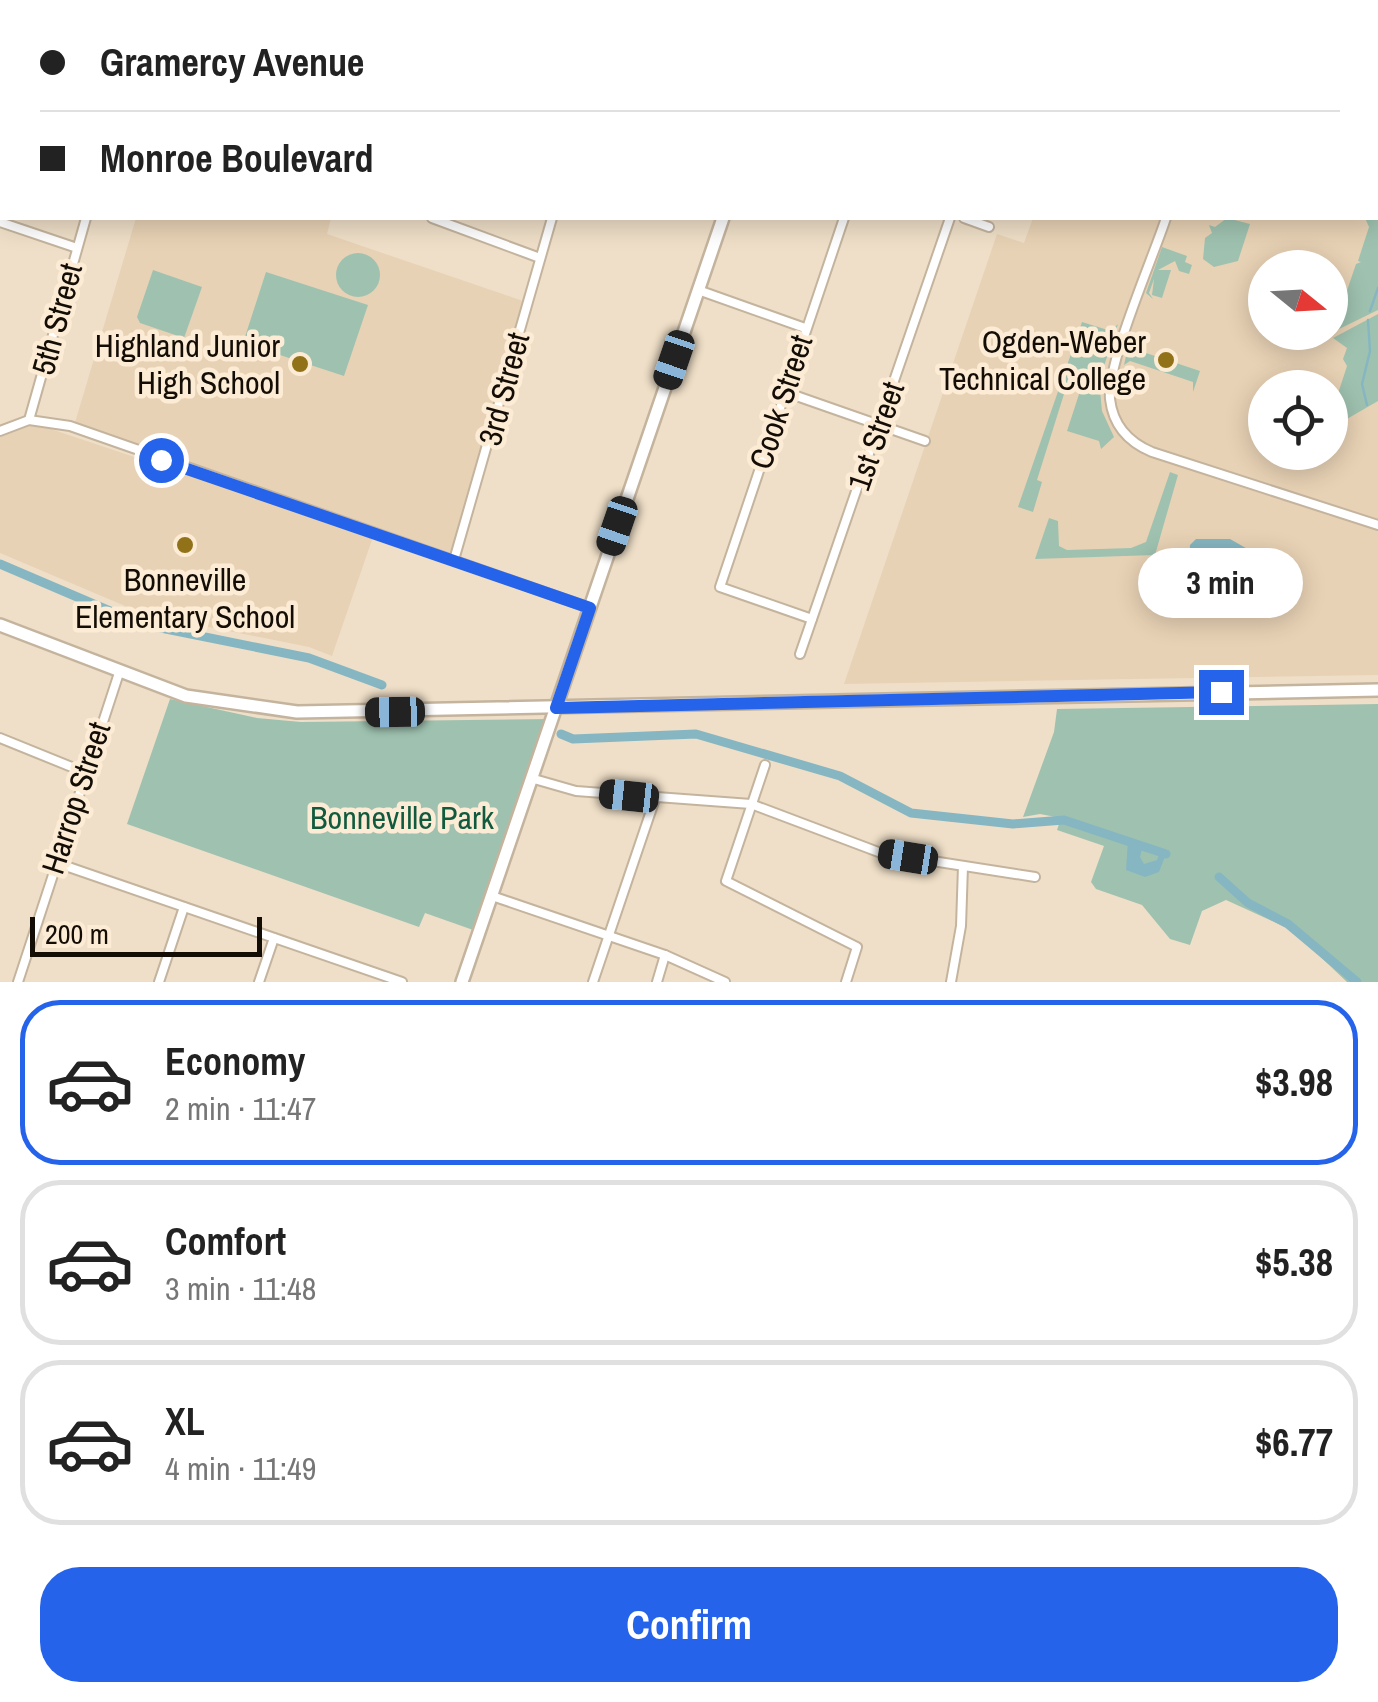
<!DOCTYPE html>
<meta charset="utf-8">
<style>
body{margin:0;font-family:"Archivo Narrow",sans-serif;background:#f6f6f6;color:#222;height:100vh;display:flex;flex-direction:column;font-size:38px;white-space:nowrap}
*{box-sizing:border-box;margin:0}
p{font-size:32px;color:#767676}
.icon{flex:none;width:55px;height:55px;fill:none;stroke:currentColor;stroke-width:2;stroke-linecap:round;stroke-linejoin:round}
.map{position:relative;height:982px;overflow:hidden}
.drawer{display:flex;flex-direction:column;background:#fff;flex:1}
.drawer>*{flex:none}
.top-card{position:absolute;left:0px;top:0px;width:1380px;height:220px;box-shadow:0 5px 25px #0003;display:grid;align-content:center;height:220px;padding:0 40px;background:#fff}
.needle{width:65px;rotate:108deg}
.controls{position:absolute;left:1248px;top:250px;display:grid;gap:20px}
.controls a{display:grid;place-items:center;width:100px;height:100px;border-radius:50%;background:#fff;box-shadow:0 5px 25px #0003;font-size:50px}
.scale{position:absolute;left:30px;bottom:25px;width:232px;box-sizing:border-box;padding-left:10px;border:5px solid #130d06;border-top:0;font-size:28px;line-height:35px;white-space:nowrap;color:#130d06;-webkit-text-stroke:8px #fdecd5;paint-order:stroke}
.end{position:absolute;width:45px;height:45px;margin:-22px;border:12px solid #2563eb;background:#fff;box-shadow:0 0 0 5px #fff}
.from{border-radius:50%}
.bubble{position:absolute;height:70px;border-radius:35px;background:#fff;box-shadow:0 5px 25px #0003;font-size:32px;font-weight:700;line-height:70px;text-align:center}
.car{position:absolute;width:30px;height:60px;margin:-30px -15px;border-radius:12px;box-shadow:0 0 8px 2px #0007;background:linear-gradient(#222 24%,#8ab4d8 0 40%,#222 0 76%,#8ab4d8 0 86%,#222 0)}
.top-card b{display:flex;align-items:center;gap:35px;height:95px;font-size:38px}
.top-card b+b{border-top:2px solid #e0e0e0}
.top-card i{width:25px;height:25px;background:#222}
ul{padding:18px 0 0;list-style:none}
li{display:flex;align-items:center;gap:30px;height:165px;margin:0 20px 15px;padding:0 20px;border:5px solid #e0e0e0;border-radius:40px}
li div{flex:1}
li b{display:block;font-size:38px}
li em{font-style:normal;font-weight:700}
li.current{border-color:#2563eb}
li>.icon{width:90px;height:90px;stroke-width:1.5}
.button{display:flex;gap:20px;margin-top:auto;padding:20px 40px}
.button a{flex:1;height:115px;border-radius:40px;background:#2563eb;color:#fff;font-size:40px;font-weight:700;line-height:115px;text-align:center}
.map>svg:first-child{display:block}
</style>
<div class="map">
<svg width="1378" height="982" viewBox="0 0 1378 982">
<rect width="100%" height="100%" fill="#efdfc8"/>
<g fill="#e8d2b5" fill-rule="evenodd">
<path d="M1114,0H1378V675L844,684L997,234L1024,243L1033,218H1378V2H1110ZM1265,268H1330V332H1265ZM1265,388H1330V452H1265Z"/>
<polygon points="136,218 331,218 327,234 526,302 452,557 74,426"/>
<polygon points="30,422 373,537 332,656 309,647 144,614 0,553 0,437"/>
</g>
<g fill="#9fc2b0">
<polygon points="1378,186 1378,310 1333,332 1356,264 1361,262 1358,261 1369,227 1365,218 1378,218"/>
<polygon points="1227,218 1250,224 1238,261 1214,267 1203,259 1205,238 1212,233 1209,225 1215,227"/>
<polygon points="1162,247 1187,256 1185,262 1192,265 1189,274 1179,271 1175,261 1158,270 1171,270 1162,298 1152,295 1154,279 1149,293 1153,299 1146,293"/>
<circle cx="358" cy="275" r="22"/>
<polygon points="153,270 202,287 184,338 140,323 137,317"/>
<polygon points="266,272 368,305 344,376 243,343"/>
<polygon points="1378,314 1378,401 1333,427 1331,415 1347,366 1343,359 1347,348 1333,338"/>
<polygon points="1082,322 1111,331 1118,324 1100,378 1078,372 1070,375 1037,480 1042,482 1033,512 1018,507"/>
<polygon points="1128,347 1200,371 1193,392 1193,382 1130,361 1124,365"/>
<polygon points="1082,385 1100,390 1102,411 1114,437 1101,449 1099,441 1067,431"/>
<polygon points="1170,472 1178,475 1155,555 1035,559 1049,518 1058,521 1059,546 1067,550 1131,548 1146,542"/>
<polygon points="170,699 257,718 301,722 551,719 476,931 425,913 419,927 127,824"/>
<polygon points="1378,704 1378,982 1347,982 1292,930 1226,900 1202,911 1190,945 1170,939 1142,905 1096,889 1091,882 1104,846 1057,830 1061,818 1040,814 1023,817 1054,732 1057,709"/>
</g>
<g fill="#86b6c1">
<polygon points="1196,539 1230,539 1251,551 1251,558 1230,572 1196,571 1189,565 1190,545"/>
<polygon points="1128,840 1143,845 1140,857 1144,864 1157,860 1160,852 1166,854 1159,872 1145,877 1126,870"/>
</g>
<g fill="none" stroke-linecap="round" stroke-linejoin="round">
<g stroke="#86b6c1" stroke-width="2.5">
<polyline points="1370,311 1378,288"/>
<polyline points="1367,405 1362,384 1370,351 1368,320"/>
</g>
<g stroke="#86b6c1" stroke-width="9">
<polyline points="1098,2 1102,0"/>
<polyline points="0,564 138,623"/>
<polyline points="146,625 309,658 382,685"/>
<polyline points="561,734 573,739 696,734 840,776 911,813 1013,824 1064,820 1166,854"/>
<polyline points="1219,877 1248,903 1288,924 1357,982"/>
</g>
<g stroke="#c4b49e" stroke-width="12">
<g id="minor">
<polyline points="728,0 736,2"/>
<polyline points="831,0 840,2"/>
<polyline points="144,2 144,0"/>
<polyline points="399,2 399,0"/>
<polyline points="516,2 517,0"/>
<polyline points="624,2 625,0"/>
<polyline points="917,2 918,0"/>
<polyline points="995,2 995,0"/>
<polyline points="1242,2 1244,0"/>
<polyline points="432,218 540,258"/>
<polyline points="964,218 989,227"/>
<path d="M1166,218C1153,258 1107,362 1110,399C1113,425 1128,442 1152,452L1378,525"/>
<polyline points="0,222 77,248"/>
<polyline points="698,290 805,328"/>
<polyline points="785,392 925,441"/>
<polyline points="29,420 86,218"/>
<polyline points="0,431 29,420 70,426 590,608"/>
<polyline points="454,560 552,218"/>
<polyline points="812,619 720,587 844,218"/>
<polyline points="800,654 950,218"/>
<polyline points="0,738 84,772"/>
<polyline points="765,765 726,881 857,947 846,982"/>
<polyline points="534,779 576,791 751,804 881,853 1035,877"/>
<polyline points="54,862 402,982"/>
<polyline points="492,896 665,955 725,982"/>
<polyline points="18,982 119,673"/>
<polyline points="159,982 184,907"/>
<polyline points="259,982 274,938"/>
<polyline points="593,982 655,799"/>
<polyline points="657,982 665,955"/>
<polyline points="951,982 961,926 963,866"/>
</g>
</g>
<g stroke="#c4b49e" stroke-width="16">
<g id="secondary">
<polyline points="797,2 798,0"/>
<polyline points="0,625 186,696 297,712 1378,690"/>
<polyline points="462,982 723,218"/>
</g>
</g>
<use href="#minor" stroke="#fff" stroke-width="8"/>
<use href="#secondary" stroke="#fff" stroke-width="11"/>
</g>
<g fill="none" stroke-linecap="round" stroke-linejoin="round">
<polyline stroke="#2563eb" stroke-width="12" points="161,460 590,608 556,708 1221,692"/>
</g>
<g fill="#917218" stroke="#fdecd5" stroke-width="4">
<circle cx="1166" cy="360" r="10"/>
<circle cx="300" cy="364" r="10"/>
<circle cx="185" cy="545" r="10"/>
</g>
<g text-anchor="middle" stroke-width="9" stroke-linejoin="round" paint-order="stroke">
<g font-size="32" fill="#130d06" stroke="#fdecd5">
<text transform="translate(57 319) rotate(-75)" y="11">5th Street</text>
<text transform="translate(504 389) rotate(-75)" y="11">3rd Street</text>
<text transform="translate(781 402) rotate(-72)" y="11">Cook Street</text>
<text transform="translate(876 436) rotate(-71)" y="11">1st Street</text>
<text transform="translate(76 798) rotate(-72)" y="11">Harrop Street</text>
</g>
<g font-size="32" fill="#130d06" stroke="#fdecd5" text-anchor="end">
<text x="1146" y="353">Ogden-Weber<tspan x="1146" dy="37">Technical College</tspan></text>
<text x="280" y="357">Highland Junior<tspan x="280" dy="37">High School</tspan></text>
<text x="185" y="591" text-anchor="middle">Bonneville<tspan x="185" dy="37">Elementary School</tspan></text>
</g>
<g font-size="32" fill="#115a3e" stroke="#fdecd5">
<text x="402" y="829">Bonneville Park</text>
</g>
</g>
</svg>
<div class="controls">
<a><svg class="needle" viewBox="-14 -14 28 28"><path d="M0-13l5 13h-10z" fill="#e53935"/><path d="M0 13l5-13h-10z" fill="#767676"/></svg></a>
<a><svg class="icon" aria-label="locate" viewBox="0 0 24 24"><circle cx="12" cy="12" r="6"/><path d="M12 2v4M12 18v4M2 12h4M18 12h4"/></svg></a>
</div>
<div class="scale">200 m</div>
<i class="end from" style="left:161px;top:460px"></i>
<i class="end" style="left:1221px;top:692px"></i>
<div class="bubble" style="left:1138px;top:548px;width:165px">3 min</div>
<i class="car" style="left:674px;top:360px;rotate:199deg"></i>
<i class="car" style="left:617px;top:526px;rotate:199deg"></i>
<i class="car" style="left:395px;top:712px;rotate:269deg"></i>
<i class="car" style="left:629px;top:796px;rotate:276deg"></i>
<i class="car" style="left:908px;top:857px;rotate:279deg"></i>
<div class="top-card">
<b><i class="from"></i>Gramercy Avenue</b>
<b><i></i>Monroe Boulevard</b>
</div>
</div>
<section class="drawer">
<ul>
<li class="current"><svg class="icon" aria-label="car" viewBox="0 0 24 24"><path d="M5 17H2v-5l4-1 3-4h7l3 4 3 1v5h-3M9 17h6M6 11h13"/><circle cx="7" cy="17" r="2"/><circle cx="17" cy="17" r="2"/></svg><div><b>Economy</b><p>2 min · 11:47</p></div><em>$3.98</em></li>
<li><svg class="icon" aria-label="car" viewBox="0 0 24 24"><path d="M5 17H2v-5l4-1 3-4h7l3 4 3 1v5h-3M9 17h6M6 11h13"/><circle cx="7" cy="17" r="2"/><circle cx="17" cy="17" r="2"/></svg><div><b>Comfort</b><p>3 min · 11:48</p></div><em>$5.38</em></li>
<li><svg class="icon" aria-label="car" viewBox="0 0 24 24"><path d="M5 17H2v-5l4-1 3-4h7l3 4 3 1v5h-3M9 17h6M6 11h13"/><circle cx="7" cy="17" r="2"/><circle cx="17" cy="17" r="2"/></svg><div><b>XL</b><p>4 min · 11:49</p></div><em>$6.77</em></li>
</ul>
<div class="button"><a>Confirm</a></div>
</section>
